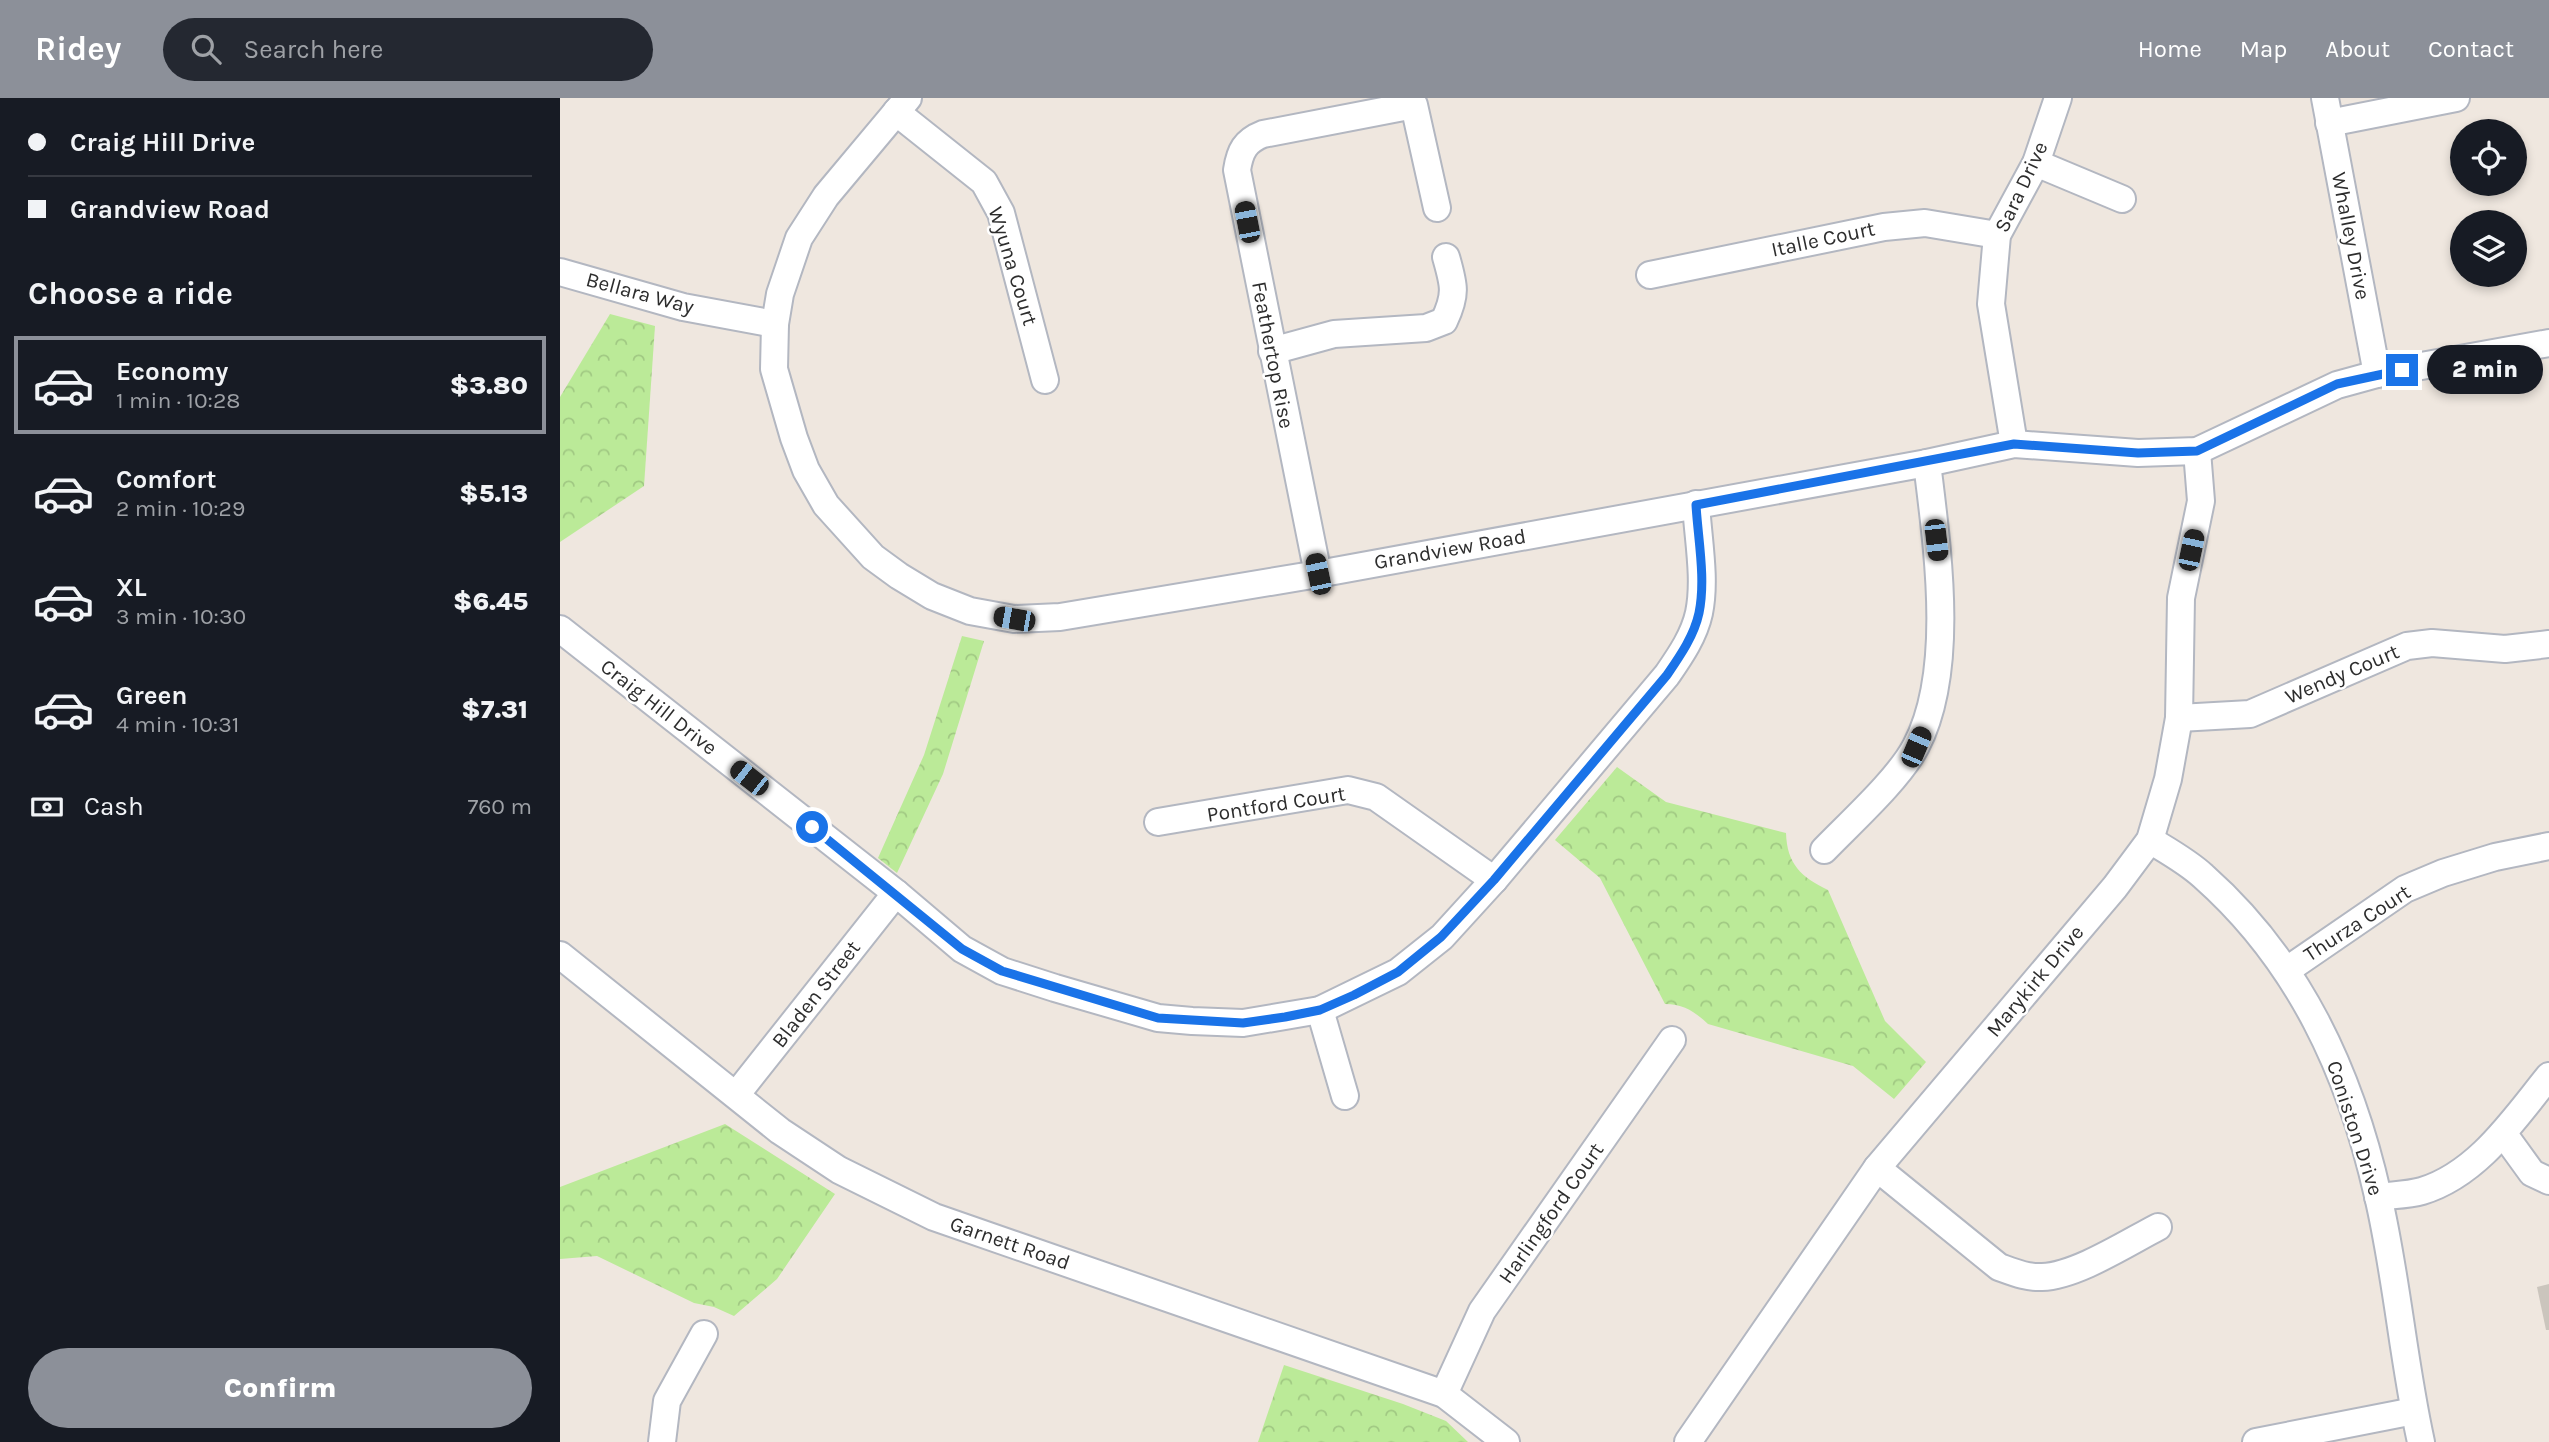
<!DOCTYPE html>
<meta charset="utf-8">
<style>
body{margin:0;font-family:Karla,sans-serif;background:#242831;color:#f1f3f6;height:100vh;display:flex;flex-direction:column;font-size:26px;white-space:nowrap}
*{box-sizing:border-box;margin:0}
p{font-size:23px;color:#9ea1a6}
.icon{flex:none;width:38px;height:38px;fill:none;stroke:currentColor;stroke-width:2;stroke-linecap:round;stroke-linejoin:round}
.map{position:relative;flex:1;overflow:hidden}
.side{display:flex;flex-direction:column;background:#171b24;width:560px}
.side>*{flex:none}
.banner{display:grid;align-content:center;height:154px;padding:0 28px;background:#171b24}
.fabs{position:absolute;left:1890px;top:21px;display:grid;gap:14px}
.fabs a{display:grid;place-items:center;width:77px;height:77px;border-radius:50%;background:#171b24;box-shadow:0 4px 10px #0003;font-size:35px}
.end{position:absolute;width:32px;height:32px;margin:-16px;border:9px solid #1a73e8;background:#fff;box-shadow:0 0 0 4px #fff}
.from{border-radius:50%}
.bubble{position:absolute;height:49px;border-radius:24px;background:#171b24;box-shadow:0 4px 10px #0003;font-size:23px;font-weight:800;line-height:49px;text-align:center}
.car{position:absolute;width:21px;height:42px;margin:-21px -10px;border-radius:9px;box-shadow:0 0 5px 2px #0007;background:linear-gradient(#222 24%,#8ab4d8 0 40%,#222 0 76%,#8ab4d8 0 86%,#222 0)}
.banner b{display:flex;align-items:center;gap:24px;height:66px;font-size:26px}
.banner b+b{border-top:2px solid #363941}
.banner i{width:18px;height:18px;background:#f1f3f6}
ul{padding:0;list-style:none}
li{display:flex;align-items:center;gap:21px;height:98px;margin:0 14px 10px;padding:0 14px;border:4px solid transparent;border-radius:0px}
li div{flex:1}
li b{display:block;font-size:26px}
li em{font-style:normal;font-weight:800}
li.on{border-color:#8c9099}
li>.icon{width:63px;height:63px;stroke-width:1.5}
h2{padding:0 28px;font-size:32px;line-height:84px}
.pay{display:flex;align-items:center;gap:18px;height:77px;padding:0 28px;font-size:26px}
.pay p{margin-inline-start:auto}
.button{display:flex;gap:14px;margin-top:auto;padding:14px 28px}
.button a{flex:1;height:80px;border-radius:42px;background:#8c9099;color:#fff;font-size:28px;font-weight:800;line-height:80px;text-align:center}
header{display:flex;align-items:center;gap:42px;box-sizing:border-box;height:98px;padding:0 35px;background:#8c9099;color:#fff}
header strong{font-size:33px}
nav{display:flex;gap:38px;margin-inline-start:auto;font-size:24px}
.search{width:490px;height:63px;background:#242831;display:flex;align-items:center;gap:18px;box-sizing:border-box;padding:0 24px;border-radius:38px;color:#9ea1a6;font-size:26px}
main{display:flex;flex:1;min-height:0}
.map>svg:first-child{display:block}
</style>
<header>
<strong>Ridey</strong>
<div class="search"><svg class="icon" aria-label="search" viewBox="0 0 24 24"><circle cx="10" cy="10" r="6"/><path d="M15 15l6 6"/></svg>Search here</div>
<nav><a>Home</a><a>Map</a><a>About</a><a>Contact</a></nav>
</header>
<main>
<section class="side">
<div class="banner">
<b><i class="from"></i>Craig Hill Drive</b>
<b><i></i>Grandview Road</b>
</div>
<h2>Choose a ride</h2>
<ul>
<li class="on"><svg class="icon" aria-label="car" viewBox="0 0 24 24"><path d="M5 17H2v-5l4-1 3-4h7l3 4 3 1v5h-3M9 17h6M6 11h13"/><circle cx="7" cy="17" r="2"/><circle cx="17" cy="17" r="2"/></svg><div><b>Economy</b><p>1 min · 10:28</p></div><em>$3.80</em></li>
<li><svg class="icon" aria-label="car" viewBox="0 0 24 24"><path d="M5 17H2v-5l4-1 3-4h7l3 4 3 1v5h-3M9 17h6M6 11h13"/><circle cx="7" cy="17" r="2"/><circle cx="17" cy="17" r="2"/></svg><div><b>Comfort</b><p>2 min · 10:29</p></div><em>$5.13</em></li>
<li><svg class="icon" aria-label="car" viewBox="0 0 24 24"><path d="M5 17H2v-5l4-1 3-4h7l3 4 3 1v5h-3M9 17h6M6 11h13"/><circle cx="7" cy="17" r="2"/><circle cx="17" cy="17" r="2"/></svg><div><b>XL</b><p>3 min · 10:30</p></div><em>$6.45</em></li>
<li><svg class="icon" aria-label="car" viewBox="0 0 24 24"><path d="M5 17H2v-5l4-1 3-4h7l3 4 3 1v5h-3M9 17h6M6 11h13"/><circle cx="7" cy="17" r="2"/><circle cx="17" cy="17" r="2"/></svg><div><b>Green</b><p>4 min · 10:31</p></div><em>$7.31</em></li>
</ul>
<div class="pay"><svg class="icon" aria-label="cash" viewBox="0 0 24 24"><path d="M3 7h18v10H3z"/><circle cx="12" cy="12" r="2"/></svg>Cash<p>760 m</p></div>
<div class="button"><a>Confirm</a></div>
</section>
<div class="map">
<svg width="1989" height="1344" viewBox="0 0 1989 1344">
<defs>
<pattern id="park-crowns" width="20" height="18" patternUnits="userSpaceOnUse" patternTransform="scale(1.75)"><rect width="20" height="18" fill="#bbea98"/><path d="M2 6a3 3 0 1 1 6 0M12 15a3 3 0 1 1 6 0" fill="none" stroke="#a1c983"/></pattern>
</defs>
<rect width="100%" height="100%" fill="#efe7df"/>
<g fill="url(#park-crowns)">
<polygon points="50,216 95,228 84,388 0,444 0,299"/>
<polygon points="402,538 424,543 383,676 337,775 318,760 364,657"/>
<path d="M1057,669L1106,704L1226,735C1227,766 1241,779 1268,792L1325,923L1366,964L1334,1001L1293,968L1148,926C1135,914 1124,906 1105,906L1040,780L995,742Z"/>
<polygon points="165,1026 275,1096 217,1181 174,1218 154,1209 134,1205 37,1158 0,1161 0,1089"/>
<polygon points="724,1267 843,1306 886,1323 908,1344 698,1344"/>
</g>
<polygon fill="#cbc5bd" points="1989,1186 1989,1232 1986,1232 1977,1189"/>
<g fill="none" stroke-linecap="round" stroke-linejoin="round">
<g stroke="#b3b7c1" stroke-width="30">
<g id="minor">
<polyline points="348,0 266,98 239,140 220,196 215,226 214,271 234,340 246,372 266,407 313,459 339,478 372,498 410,513 454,521 500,519 758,476 1367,365 1454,346 1578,355 1637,353 1777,287 1817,276 1989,245"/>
<polyline points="1765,0 1817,276"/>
<polyline points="336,14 424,84 441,115 485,282"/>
<polyline points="1769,25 1896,0"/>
<polyline points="1476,65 1562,101"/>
<polyline points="0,174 123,209 215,226"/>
<polyline points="1090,177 1324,129 1365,125 1437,137"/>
<path d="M712,253L774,236L866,230L884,223C897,196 894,187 886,159"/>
<polyline points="1454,346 1431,206 1437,137 1476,65 1498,0"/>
<path d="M758,476L677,72C680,53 685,43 703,36L854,7L877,110"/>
<path d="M0,531L336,795L402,851L442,873L495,890L598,920L632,923L683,925L760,912L838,874L882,839L934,782L1107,577C1120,558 1134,538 1139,515C1146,481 1138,441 1136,406"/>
<polyline points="1619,620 1690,616 1847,548 1872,545 1945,551 1989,546"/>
<polyline points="598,724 788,692 816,699 934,782"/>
<path d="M1590,742C1608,753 1628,764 1643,778C1739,863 1790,974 1818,1098C1837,1179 1843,1263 1861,1344"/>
<path d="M1264,752C1291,724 1339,681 1356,648C1396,572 1377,448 1367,365"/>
<polyline points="0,857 220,1033 279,1072 374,1119 884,1296 946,1344"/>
<polyline points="1727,872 1845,791 1883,775 1935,759 1989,748"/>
<polyline points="760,912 785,998"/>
<polyline points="176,997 336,795"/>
<polyline points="1943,1035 1972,1075 1989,1083"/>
<path d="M1317,1070L1439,1169C1453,1174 1467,1180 1482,1179C1516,1178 1567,1145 1598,1129"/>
<path d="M1818,1099C1832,1097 1848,1097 1862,1093C1918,1076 1954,1021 1989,978"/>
<polyline points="884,1296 922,1213 1112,942"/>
<polyline points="102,1344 107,1303 144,1236"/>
<polyline points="1128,1344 1317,1070 1555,789 1590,742 1608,681 1619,620 1621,500 1641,403 1637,353"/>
<polyline points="1696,1344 1854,1313"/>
</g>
</g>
<use href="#minor" stroke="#fff" stroke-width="26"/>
</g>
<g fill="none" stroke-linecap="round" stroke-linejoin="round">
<path stroke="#1a73e8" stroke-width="9" d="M252,729L402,851L442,873L598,920L683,925L725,919L760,912L794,897L838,874L881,839L934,782L1107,577C1120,558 1134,538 1139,515C1146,481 1138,441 1136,407L1454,346L1578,355L1637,353L1777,286L1842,272"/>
</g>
<g text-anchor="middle" stroke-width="5" stroke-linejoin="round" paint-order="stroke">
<g font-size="21" fill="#2d2d2d" stroke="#fff">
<text transform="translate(1461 89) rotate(-65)" y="7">Sara Drive</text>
<text transform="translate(1791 138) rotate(79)" y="7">Whalley Drive</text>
<text transform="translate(1263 141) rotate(-12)" y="7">Italle Court</text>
<text transform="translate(453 168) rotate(73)" y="7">Wyuna Court</text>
<text transform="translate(80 195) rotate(15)" y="7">Bellara Way</text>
<text transform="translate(713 257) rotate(79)" y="7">Feathertop Rise</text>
<text transform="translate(890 451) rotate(-10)" y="7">Grandview Road</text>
<text transform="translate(1782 576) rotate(-23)" y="7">Wendy Court</text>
<text transform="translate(99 609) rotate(38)" y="7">Craig Hill Drive</text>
<text transform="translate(716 706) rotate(-9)" y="7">Pontford Court</text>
<text transform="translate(1797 825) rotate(-33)" y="7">Thurza Court</text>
<text transform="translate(1475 883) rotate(-50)" y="7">Marykirk Drive</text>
<text transform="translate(256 896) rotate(-52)" y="7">Bladen Street</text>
<text transform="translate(1795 1030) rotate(72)" y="7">Coniston Drive</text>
<text transform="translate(991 1115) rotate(-55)" y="7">Harlingford Court</text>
<text transform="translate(450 1145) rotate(19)" y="7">Garnett Road</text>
</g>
</g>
</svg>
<div class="fabs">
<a><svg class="icon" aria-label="locate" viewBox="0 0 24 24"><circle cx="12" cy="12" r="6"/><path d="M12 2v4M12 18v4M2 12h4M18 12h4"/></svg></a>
<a><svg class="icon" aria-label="layers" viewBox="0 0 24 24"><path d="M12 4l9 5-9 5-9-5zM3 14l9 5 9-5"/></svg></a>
</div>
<i class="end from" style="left:252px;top:729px"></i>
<i class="end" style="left:1842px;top:272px"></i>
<div class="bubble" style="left:1867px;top:247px;width:116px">2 min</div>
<i class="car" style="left:687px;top:124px;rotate:349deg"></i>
<i class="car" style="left:1376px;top:442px;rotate:173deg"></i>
<i class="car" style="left:1631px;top:452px;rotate:12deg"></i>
<i class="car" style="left:758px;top:476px;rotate:348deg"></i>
<i class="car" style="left:454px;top:521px;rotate:280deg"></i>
<i class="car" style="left:1356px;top:649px;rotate:23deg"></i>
<i class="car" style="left:189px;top:680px;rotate:308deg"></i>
</div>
</main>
